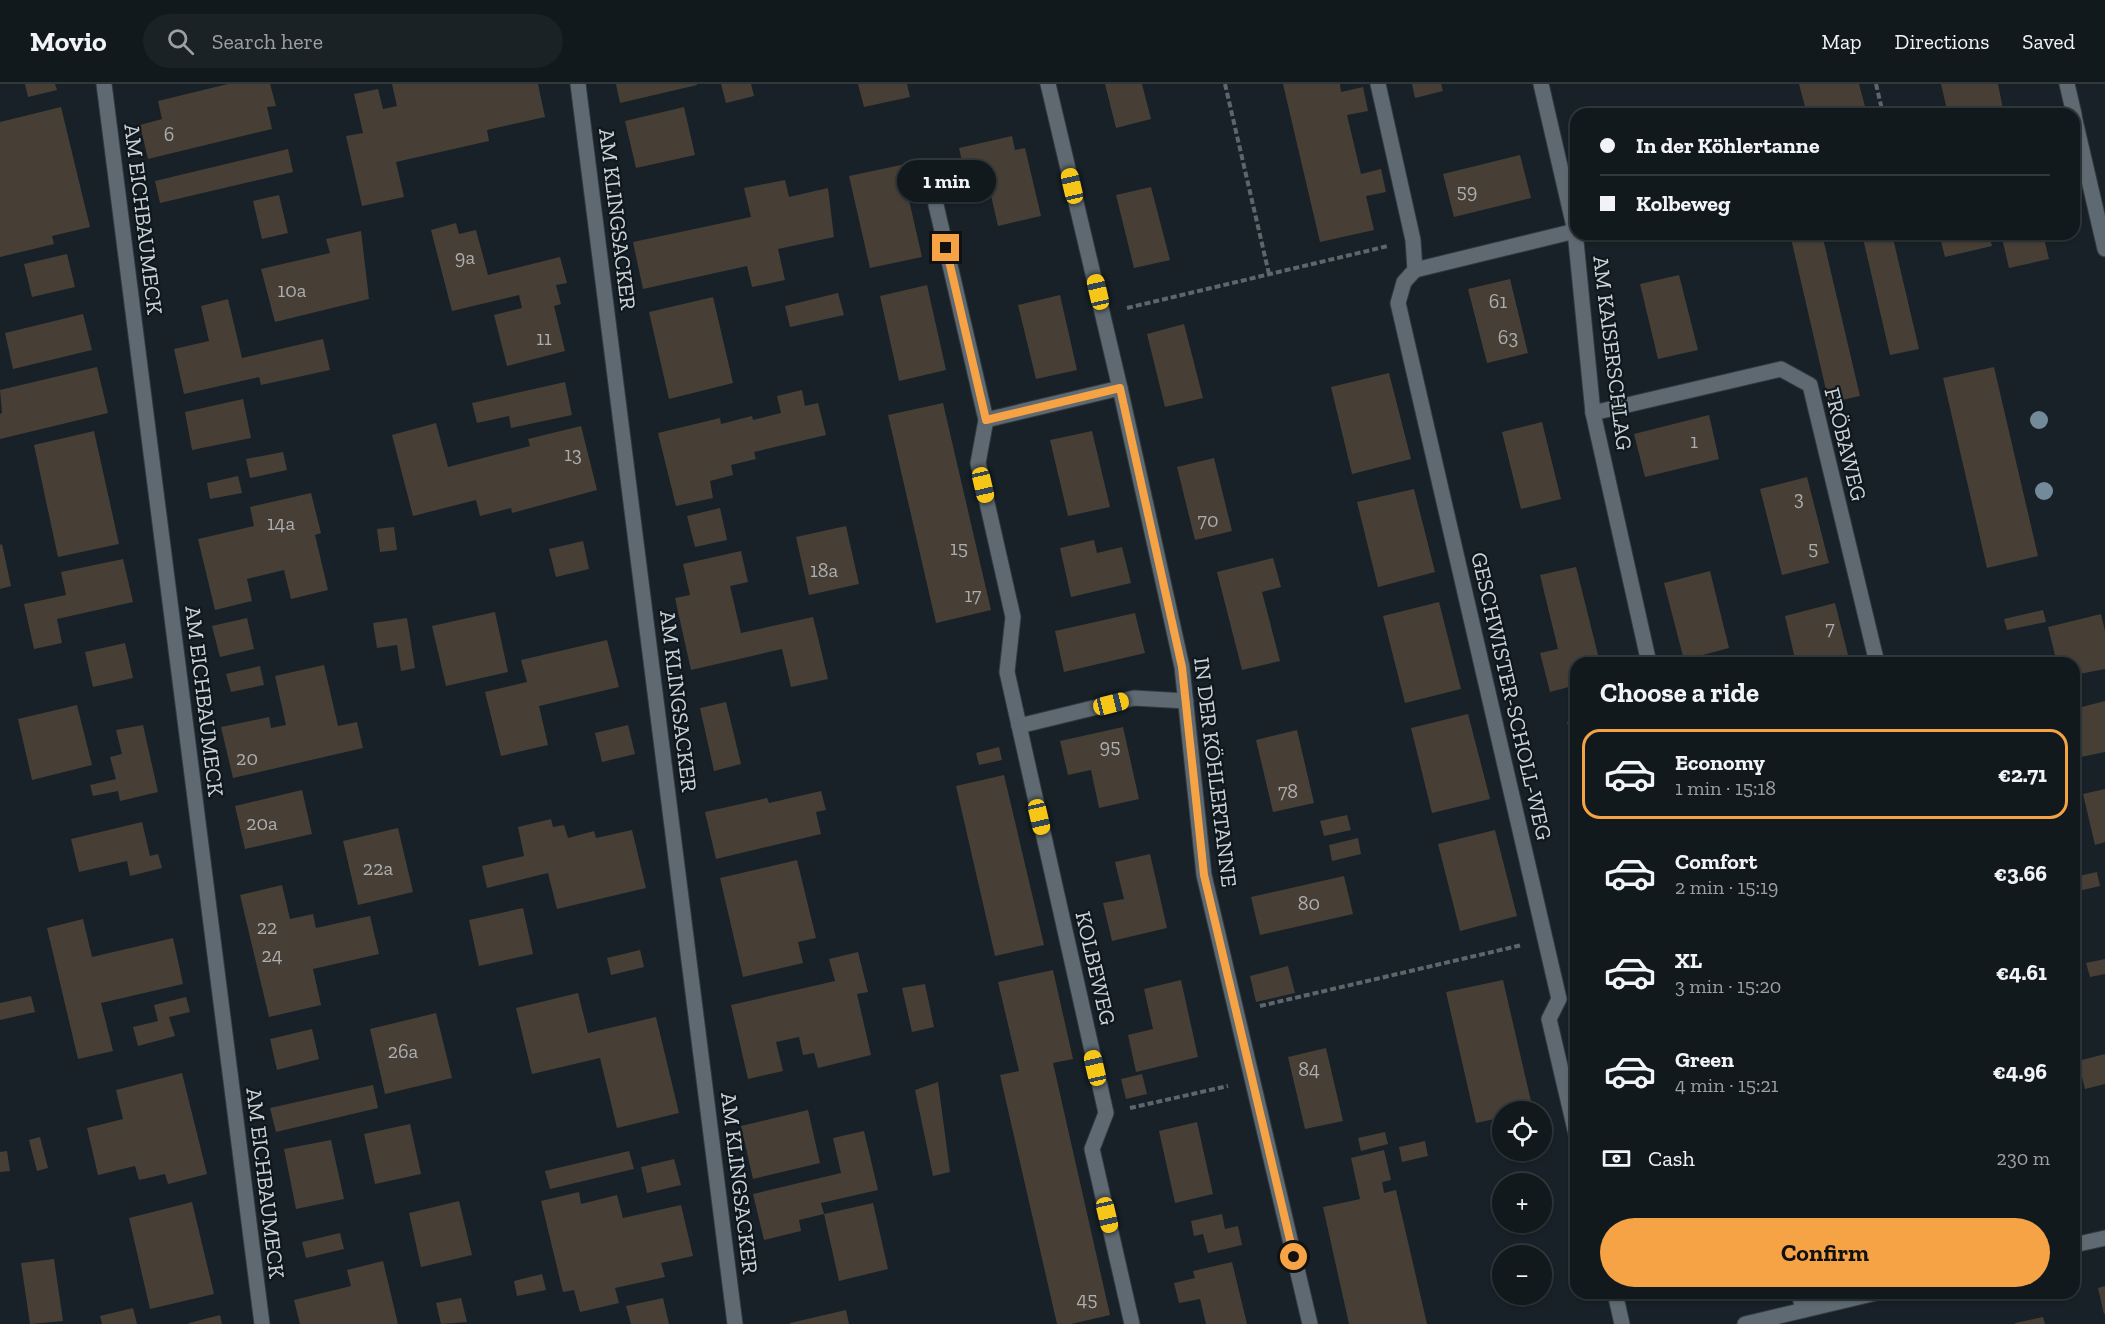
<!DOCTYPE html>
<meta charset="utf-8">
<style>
body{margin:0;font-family:"Zilla Slab",serif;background:#1a2226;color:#f1f3f6;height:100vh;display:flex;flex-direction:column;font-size:22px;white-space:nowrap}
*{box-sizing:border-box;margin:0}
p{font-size:20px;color:#9ca0a4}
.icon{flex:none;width:33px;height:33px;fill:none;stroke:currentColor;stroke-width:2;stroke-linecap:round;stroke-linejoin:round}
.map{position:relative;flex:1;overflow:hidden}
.drawer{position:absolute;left:1570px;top:573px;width:510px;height:642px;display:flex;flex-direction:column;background:#11191d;border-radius:18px;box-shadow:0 2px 4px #0004,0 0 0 2px #30383b}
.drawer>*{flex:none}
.banner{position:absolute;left:1570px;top:24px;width:510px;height:132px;border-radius:18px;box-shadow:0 2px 4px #0004,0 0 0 2px #30383b;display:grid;align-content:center;height:132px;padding:0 30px;background:#11191d}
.fabs{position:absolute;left:1492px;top:1017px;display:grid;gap:12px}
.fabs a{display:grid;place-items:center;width:60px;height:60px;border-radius:50%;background:#11191d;box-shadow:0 2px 4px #0004,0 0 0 2px #30383b;font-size:30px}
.end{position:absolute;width:27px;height:27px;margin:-14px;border:8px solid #f5a345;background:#111;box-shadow:0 0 0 3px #111}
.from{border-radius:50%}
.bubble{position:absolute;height:42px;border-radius:21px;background:#11191d;box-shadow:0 2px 4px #0004,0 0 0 2px #30383b;font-size:20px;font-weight:700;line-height:42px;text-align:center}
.car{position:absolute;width:18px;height:36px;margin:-18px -9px;border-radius:8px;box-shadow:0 0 4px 2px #0007;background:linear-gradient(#f5c518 24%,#345 0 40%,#f5c518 0 76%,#345 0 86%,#f5c518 0)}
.banner b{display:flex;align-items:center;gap:21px;height:57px;font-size:22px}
.banner b+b{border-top:2px solid #30383b}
.banner i{width:15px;height:15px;background:#f1f3f6}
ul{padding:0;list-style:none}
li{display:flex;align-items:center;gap:18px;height:90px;margin:0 12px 9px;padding:0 18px;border:3px solid transparent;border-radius:18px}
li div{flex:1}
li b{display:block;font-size:22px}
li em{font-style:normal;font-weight:700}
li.on{border-color:#f5a345}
li>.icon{width:54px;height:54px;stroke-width:1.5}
h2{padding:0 30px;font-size:27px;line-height:72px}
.pay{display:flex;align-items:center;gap:15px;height:66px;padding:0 30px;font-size:22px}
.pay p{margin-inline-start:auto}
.primary-button{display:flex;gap:12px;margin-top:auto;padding:12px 30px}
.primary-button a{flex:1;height:69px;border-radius:36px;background:#f5a345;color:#111;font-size:24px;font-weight:700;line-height:69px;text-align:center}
header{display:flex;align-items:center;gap:36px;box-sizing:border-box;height:84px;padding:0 30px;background:#11191d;border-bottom:2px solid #30383b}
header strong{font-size:28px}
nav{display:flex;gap:33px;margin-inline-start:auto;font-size:21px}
.search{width:420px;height:54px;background:#1a2226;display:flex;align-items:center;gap:15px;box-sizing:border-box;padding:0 21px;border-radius:33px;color:#9ca0a4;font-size:22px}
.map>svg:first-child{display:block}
</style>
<header>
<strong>Movio</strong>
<div class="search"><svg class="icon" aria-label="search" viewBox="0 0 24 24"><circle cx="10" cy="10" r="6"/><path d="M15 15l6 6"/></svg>Search here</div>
<nav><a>Map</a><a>Directions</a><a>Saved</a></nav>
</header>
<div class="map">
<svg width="2105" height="1240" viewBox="0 0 2105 1240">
<rect width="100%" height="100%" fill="#172127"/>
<g fill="#473f36">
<polygon points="25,0 55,0 57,6 28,13"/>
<polygon points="228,0 270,0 276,22 267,23 272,45 148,75 140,41 162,35 158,17"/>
<polygon points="392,0 538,0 545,33 487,46 489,57 396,78 404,113 362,122 346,52 363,49 354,10 378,5 383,25 397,22"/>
<polygon points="616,0 697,0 697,1 620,19"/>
<polygon points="721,0 751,0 754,12 726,19"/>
<polygon points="858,0 907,0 910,13 864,23"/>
<polygon points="1105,0 1142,0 1151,35 1116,44"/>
<polygon points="1283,0 1340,0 1341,8 1363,3 1368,27 1347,31 1361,90 1381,85 1386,108 1366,112 1374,146 1320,158"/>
<polygon points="1412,0 1441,0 1443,7 1415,14"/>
<polygon points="1799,0 1859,0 1867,30 1807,30"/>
<polygon points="1941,0 1998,0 2004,30 1948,30"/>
<polygon points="61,23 90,143 52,152 54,160 0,173 0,38"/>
<polygon points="684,23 695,71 636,84 625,37"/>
<polygon points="1012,52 1015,66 1025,64 1041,132 998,142 990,107 970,112 959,64"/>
<polygon points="288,65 293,88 160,119 155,97"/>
<polygon points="1520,71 1531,114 1454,133 1443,90"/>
<polygon points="901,81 922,173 870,184 849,92"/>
<polygon points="785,96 789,113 828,104 834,153 778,165 785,196 752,203 747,182 643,205 633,158 751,133 744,104"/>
<polygon points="1151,103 1170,176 1134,184 1116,111"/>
<polygon points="279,111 288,149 262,155 253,117"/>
<polygon points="456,139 459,150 476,146 488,191 560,173 567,199 556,201 561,220 554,222 565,267 507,282 494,231 522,224 519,211 452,227 431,146"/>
<polygon points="361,147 369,215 275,238 261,185 330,169 326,155"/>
<polygon points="1790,150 1822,150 1860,312 1829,319"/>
<polygon points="1862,150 1892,150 1919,265 1890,271"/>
<polygon points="1939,150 1989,150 1992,162 1945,173"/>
<polygon points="2001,150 2043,150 2049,175 2009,184"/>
<polygon points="67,170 75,203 32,213 24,180"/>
<polygon points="1679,191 1698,266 1658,275 1640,200"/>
<polygon points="1510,195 1528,269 1487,279 1468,205"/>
<polygon points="927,201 946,286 899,297 880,212"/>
<polygon points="838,209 844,231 790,243 785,222"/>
<polygon points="1060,211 1077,286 1036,295 1018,221"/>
<polygon points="713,213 733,299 669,315 649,228"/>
<polygon points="228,215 242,274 323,255 330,286 261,301 259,293 184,310 174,265 209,257 201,222"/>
<polygon points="83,230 92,266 13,285 5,249"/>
<polygon points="1184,240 1203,314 1165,323 1147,250"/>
<polygon points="97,283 108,329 0,355 0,330 2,329 0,306"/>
<polygon points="1994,283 2038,472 1987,484 1943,294"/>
<polygon points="1389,289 1411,375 1352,390 1331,303"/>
<polygon points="565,298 572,331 511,344 509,332 477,339 472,319"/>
<polygon points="802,306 805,322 818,319 826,351 754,368 756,375 731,381 733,391 710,397 713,414 676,422 658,349 720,334 721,340 752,332 753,336 781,329 777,312"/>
<polygon points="243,315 251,354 192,366 185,328"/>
<polygon points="943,319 991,526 936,539 888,331"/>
<polygon points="1709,331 1719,375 1645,393 1634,350"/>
<polygon points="1542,338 1561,415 1521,425 1502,348"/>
<polygon points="436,339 448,383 530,362 528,355 581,342 597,406 512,429 511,424 480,432 476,416 413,432 392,351"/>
<polygon points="94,347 119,460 58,473 34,361"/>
<polygon points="1092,347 1110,423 1068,432 1050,356"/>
<polygon points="283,368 287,386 250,394 246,375"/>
<polygon points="1214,374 1232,447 1195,456 1177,383"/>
<polygon points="238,392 242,409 210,415 207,399"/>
<polygon points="1807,393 1829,479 1782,491 1760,405"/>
<polygon points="1414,405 1435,488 1378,503 1357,418"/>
<polygon points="311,409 321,449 315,451 328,506 291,515 284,486 247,495 252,517 215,526 198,455 254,442 250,423"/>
<polygon points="720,424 727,456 695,463 687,432"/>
<polygon points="846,442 859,500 809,511 796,453"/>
<polygon points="394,443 397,466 380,468 377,445"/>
<polygon points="1094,456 1097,469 1122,463 1131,499 1071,513 1060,464"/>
<polygon points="583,457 589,485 556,493 549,465"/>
<polygon points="2,460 11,502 0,505 0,461"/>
<polygon points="741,467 748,498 730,502 741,549 813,533 828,595 791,603 782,565 691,586 675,514 690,511 683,480"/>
<polygon points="1273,474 1281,503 1262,508 1280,577 1242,586 1217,488"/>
<polygon points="123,475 133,518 57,535 62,559 34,565 24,520 66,511 61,488"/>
<polygon points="1576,483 1600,579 1576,579 1576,601 1550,608 1540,569 1558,565 1540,491"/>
<polygon points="1710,487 1729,564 1684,576 1664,499"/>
<polygon points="1439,518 1461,605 1405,619 1383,532"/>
<polygon points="1835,519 1850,579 1796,579 1785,532"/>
<polygon points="2043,526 2046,538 2007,546 2004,535"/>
<polygon points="495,528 508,588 446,602 432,542"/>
<polygon points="1135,529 1145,569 1064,588 1055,547"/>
<polygon points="2101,530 2105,547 2105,585 2074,591 2074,579 2057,579 2048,543"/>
<polygon points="247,534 254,565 220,573 212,542"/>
<polygon points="407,534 415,584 401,587 397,561 377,564 373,539"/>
<polygon points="607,556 619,603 539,622 548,661 501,672 485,608 527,598 521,576"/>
<polygon points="125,559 133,594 93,603 85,568"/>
<polygon points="324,581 338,642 357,638 363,664 233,694 221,643 269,633 271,644 286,641 275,592"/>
<polygon points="260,582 264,601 231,608 226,590"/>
<polygon points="2105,617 2105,668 2076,674 2074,666 2074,625"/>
<polygon points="726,618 741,680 714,687 700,624"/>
<polygon points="77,621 92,681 32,696 18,635"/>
<polygon points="1468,630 1490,715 1432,729 1411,644"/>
<polygon points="1576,636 1576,672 1567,638"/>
<polygon points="143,641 158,708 120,717 118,707 93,712 90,701 116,695 110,673 122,670 116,646"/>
<polygon points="628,641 635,670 602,678 595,649"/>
<polygon points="1123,643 1139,715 1099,724 1091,686 1068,691 1060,657"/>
<polygon points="1297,646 1314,719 1273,728 1256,656"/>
<polygon points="999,663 1002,676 979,681 976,669"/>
<polygon points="1004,691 1044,861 995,872 956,702"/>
<polygon points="2105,705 2105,758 2095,761 2083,710"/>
<polygon points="302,706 312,750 245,765 235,722"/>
<polygon points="821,707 826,726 816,728 821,750 716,775 705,728 767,714 769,719"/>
<polygon points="1347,731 1351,746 1324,752 1320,737"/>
<polygon points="551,735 553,743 564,741 568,754 594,747 596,754 632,746 646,804 557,825 548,789 487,804 482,782 524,772 518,743"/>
<polygon points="142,738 150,772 158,770 162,784 130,792 127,777 79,788 71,755"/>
<polygon points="398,744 413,808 358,821 343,757"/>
<polygon points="1495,746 1517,832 1460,847 1438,760"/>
<polygon points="1358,754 1361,770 1332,777 1329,761"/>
<polygon points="1150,770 1167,844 1112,857 1103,819 1124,815 1115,778"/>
<polygon points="797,776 816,854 798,858 803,879 743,893 720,794"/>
<polygon points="2097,788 2100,802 2074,808 2074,793"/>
<polygon points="1344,792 1353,830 1260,851 1251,813"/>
<polygon points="282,801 290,835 313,830 316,844 370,832 379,870 313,885 321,921 269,933 240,811"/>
<polygon points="523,824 533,870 479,882 469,836"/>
<polygon points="83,835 92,873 173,854 183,900 101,919 113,967 78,975 47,844"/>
<polygon points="640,866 644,883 611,891 607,874"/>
<polygon points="858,868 868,908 857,910 871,971 818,984 814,969 803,971 799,953 776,958 783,987 748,995 731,921 835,897 829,875"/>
<polygon points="2105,875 2105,890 2090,893 2086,879"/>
<polygon points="1288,882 1295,909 1256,918 1250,892"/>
<polygon points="1053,886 1073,975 1053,979 1110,1231 1071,1240 1057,1240 1000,991 1019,987 998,898"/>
<polygon points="1181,896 1198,973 1136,988 1128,951 1153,945 1144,905"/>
<polygon points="1503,896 1533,1026 1503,1028 1503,1033 1476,1039 1446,908"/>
<polygon points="925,900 934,943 912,948 902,904"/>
<polygon points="578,909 588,949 656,933 679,1029 617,1044 600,974 532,990 516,924"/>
<polygon points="31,912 35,928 0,936 0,919"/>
<polygon points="186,913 190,928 169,933 175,952 138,962 133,943 158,937 154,921"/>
<polygon points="2075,927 2079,944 2074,945 2074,928"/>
<polygon points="436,929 452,994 385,1010 370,945"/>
<polygon points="312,945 319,975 277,986 270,955"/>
<polygon points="1326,964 1343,1037 1305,1045 1288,973"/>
<polygon points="2105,970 2105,1000 2085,1005 2078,977"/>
<polygon points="182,989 207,1090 168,1100 165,1090 139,1096 135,1082 98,1091 87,1044 123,1035 116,1006"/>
<polygon points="1142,990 1147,1010 1126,1015 1121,995"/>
<polygon points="938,998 950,1088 933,1092 915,1006"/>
<polygon points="373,1001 378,1024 276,1048 270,1024"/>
<polygon points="808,1026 820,1079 753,1095 741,1042"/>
<polygon points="1197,1038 1213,1110 1175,1119 1159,1047"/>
<polygon points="410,1040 421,1090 375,1100 364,1050"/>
<polygon points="864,1047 878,1106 821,1119 824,1130 799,1136 801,1147 764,1156 753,1110 841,1089 833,1054"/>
<polygon points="1385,1048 1388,1060 1361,1067 1358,1054"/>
<polygon points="40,1053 48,1084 37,1087 29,1056"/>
<polygon points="331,1056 344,1115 296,1125 284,1065"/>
<polygon points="1425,1057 1428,1072 1402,1078 1399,1063"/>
<polygon points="1384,1066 1391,1096 1382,1098 1384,1109 1396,1106 1427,1240 1349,1240 1323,1123 1360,1115 1351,1074"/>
<polygon points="7,1067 10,1087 0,1088 0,1068"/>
<polygon points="629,1067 634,1085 550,1105 545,1087"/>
<polygon points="674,1075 681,1101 647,1109 641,1083"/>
<polygon points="579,1108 581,1120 617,1111 623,1134 681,1121 693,1172 661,1179 665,1193 615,1204 619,1219 580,1228 574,1206 563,1208 541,1117"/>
<polygon points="459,1117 472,1171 421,1183 409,1129"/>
<polygon points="192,1118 214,1210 150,1225 129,1134"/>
<polygon points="873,1119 888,1185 839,1197 824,1130"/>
<polygon points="1222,1130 1225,1145 1238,1142 1242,1161 1208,1169 1203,1150 1194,1152 1191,1137"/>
<polygon points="340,1149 344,1165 306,1174 302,1158"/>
<polygon points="54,1175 63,1237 30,1240 21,1179"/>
<polygon points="383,1177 398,1240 300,1240 294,1216 351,1202 347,1186"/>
<polygon points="1232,1178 1247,1240 1206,1240 1200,1215 1179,1219 1174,1199 1195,1194 1193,1187"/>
<polygon points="542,1190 546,1206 517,1212 514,1197"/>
<polygon points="2105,1202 2105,1230 2104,1230 2098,1204"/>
<polygon points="461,1214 467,1238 441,1240 436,1219"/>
<polygon points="663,1214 669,1240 631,1240 626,1222"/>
<polygon points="133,1224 137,1240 102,1240 100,1232"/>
<polygon points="846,1226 849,1240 790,1240 790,1239"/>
<polygon points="220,1231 222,1240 189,1240 189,1239"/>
<polygon points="2043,1233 2045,1240 2015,1240 2015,1239"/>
</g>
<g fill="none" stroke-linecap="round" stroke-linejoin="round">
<g stroke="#333a40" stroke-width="17">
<g id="service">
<polyline points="936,121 986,336 978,379 1013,533 1007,588 1106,1029 1092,1065 1132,1240"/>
<polyline points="1593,329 1781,285 1810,301 1877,579"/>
<polyline points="986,336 1120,304"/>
<polyline points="1019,642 1134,614 1186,617"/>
</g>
</g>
<g stroke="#333a40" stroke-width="17">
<g id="minor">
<polyline points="104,0 262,1240"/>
<polyline points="578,0 735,1240"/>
<polyline points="1048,0 1120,304 1182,583 1204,791 1310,1240"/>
<polyline points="1378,0 1413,156 1415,186 1404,198 1398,219 1559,915 1549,935 1576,1050"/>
<polyline points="1541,0 1575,147 1593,329 1649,579"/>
<polyline points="2067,0 2074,30"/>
<polyline points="2074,32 2105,165"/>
<polyline points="1415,186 1575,147"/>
<polyline points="2074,1161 2105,1154"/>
<polyline points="1615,1209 1622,1240"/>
<polyline points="1799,1209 1803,1226"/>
<polyline points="1745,1240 1876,1209"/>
</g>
</g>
<g stroke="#5d666b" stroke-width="4" stroke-dasharray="6 3" stroke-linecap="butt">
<polyline points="1225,0 1269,190"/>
<polyline points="1876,0 1883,30"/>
<polyline points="1127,224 1388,162"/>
<polyline points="1260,922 1522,861"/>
<polyline points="1130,1024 1228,1002"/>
</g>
<use href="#service" stroke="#5e6971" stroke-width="15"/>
<use href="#minor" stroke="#5e6971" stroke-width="15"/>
</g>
<g fill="#728a99">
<circle cx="2039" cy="336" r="9"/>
<circle cx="2044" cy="407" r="9"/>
</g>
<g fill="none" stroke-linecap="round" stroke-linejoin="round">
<polyline stroke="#f5a345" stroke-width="8" points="946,164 986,336 1120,304 1182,583 1204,791 1294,1173"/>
</g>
<g text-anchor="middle" stroke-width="4.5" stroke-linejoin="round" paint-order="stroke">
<g font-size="20" fill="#abadae">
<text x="169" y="57">6</text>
<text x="1467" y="114">59</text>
<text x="465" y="180">9a</text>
<text x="292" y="213">10a</text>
<text x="1498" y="224">61</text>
<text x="1508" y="260">63</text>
<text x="544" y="261">11</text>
<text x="1694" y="364">1</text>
<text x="573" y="377">13</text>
<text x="1799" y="421">3</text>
<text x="1208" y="443">70</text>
<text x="281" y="446">14a</text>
<text x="959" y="471">15</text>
<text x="1813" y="471">5</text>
<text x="824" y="493">18a</text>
<text x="973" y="518">17</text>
<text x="1830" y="551">7</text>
<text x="1110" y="669">95</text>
<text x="247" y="681">20</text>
<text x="1288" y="714">78</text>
<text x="262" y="746">20a</text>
<text x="378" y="791">22a</text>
<text x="1309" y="826">80</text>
<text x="267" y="850">22</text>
<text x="272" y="878">24</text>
<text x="403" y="974">26a</text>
<text x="1309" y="992">84</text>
<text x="1087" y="1222">45</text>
</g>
<g font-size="22" fill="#ccd2d6" stroke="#0e181e">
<text transform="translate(144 135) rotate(83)" y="8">AM EICHBAUMECK</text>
<text transform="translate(618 135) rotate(83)" y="8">AM KLINGSACKER</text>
<text transform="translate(1613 269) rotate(83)" y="8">AM KAISERSCHLAG</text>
<text transform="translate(1846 360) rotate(76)" y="8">FRÖBAWEG</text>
<text transform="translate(1512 612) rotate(77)" y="8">GESCHWISTER-SCHOLL-WEG</text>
<text transform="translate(205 617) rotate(83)" y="8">AM EICHBAUMECK</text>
<text transform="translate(679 617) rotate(83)" y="8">AM KLINGSACKER</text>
<text transform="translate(1216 688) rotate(83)" y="8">IN DER KÖHLERTANNE</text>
<text transform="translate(1096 884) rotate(77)" y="8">KOLBEWEG</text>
<text transform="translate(266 1099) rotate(83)" y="8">AM EICHBAUMECK</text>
<text transform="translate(740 1099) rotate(83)" y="8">AM KLINGSACKER</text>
</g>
</g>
</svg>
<div class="fabs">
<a><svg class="icon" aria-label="locate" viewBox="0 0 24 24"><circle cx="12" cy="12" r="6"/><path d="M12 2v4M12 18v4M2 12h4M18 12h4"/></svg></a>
<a>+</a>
<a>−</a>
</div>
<i class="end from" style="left:1294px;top:1173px"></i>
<i class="end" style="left:946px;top:164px"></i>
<div class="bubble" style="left:897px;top:76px;width:99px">1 min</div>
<i class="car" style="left:1072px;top:102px;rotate:347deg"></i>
<i class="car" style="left:1098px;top:208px;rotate:347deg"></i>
<i class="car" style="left:983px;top:401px;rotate:167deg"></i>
<i class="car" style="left:1111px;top:620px;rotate:76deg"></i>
<i class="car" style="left:1039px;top:733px;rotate:167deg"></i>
<i class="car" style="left:1095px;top:984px;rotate:347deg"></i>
<i class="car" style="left:1107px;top:1131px;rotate:167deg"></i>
<div class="banner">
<b><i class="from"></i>In der Köhlertanne</b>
<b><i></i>Kolbeweg</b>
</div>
<section class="drawer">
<h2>Choose a ride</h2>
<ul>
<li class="on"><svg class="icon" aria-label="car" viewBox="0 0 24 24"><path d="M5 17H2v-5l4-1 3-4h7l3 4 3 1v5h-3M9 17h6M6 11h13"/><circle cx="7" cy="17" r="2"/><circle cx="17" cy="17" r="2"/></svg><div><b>Economy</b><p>1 min · 15:18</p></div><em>€2.71</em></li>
<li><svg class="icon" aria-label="car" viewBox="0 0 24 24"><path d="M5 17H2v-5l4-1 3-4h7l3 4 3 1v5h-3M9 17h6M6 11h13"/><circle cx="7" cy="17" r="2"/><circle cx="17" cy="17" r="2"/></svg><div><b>Comfort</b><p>2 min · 15:19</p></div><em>€3.66</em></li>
<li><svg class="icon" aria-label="car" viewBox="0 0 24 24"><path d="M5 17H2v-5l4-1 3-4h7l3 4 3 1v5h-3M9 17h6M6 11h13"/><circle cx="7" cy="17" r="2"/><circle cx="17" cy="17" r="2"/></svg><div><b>XL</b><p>3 min · 15:20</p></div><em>€4.61</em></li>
<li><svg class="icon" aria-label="car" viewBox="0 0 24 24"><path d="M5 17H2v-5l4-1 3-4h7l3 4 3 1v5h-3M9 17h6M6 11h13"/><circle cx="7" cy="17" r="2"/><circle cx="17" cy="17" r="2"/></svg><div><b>Green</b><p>4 min · 15:21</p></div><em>€4.96</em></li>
</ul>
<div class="pay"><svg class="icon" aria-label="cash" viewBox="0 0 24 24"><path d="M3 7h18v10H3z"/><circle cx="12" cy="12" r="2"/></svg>Cash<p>230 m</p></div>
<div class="primary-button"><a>Confirm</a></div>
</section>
</div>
